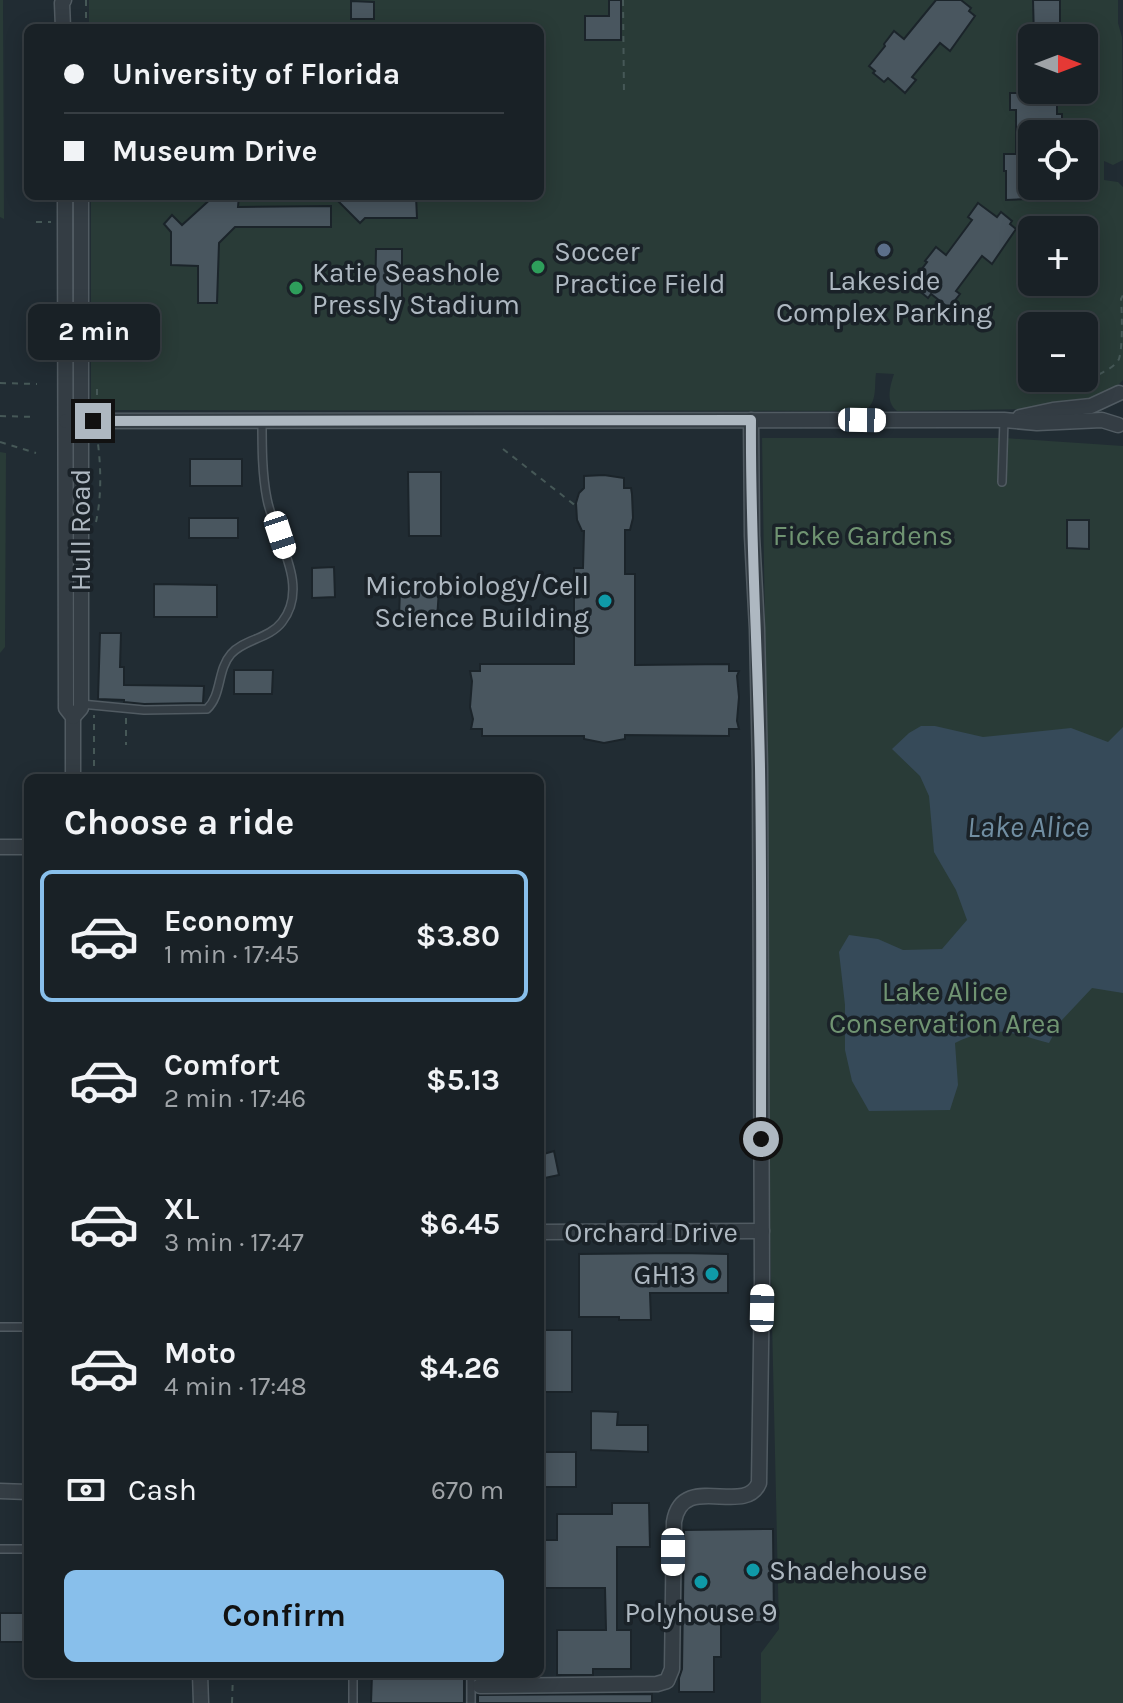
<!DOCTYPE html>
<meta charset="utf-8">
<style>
body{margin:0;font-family:Karla,sans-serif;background:#262e32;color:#f1f3f6;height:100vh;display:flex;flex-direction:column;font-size:30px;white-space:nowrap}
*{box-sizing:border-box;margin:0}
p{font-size:26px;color:#9fa3a7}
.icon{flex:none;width:44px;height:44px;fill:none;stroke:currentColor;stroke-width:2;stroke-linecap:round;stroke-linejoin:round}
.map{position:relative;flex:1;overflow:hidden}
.panel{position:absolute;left:24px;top:774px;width:520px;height:904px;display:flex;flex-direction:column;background:#192126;border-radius:12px;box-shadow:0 4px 20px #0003,0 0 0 2px #373e43}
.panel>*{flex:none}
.guide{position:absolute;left:24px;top:24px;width:520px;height:176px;border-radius:12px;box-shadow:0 4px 20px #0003,0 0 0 2px #373e43;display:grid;align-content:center;height:176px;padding:0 40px;background:#192126}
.needle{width:52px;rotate:90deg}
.controls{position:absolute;left:1018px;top:24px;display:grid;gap:16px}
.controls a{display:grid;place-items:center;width:80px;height:80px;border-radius:12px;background:#192126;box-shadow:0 4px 20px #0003,0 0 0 2px #373e43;font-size:40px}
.end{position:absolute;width:36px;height:36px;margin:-18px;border:10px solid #aeb8c1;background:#111;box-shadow:0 0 0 4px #111}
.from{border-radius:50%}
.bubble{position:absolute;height:56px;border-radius:12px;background:#192126;box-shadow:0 4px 20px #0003,0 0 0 2px #373e43;font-size:26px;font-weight:700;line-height:56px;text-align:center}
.car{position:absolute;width:24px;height:48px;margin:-24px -12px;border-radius:10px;box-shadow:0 0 6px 2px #0007;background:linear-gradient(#fff 24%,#345 0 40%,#fff 0 76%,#345 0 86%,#fff 0)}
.guide b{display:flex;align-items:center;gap:28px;height:76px;font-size:30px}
.guide b+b{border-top:2px solid #373e43}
.guide i{width:20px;height:20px;background:#f1f3f6}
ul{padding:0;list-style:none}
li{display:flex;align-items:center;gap:24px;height:132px;margin:0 16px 12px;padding:0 24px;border:4px solid transparent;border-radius:12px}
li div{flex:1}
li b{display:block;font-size:30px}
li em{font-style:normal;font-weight:700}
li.selected{border-color:#88bfeb}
li>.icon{width:72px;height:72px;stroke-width:1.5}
h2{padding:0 40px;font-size:36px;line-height:96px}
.pay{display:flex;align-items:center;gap:20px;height:88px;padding:0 40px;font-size:30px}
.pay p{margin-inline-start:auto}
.primary-button{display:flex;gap:16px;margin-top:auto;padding:16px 40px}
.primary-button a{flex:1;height:92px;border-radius:12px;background:#88bfeb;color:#111;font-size:32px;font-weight:700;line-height:92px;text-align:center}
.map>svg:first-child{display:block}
</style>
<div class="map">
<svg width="1123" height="1703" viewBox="0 0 1123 1703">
<rect width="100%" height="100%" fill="#212c33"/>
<g fill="#293b37" fill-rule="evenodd">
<polygon points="0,0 3,0 4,219 0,217"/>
<path d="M89,0H1118V23L1122,37L1123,160L1113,165L1104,161V180L1118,182L1123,187V380L1116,387L1100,398L1032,409L897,411C885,402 890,386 894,374L876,373C874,387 878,403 864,411L102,410L91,404V196H540V28H89ZM1032,38H1084V90H1032ZM1032,134H1084V186H1032ZM1032,230H1084V282H1032ZM1032,326H1084V378H1032Z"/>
<polygon points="762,438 1005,438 1123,446 1123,1703 761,1703 761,1653 779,1629 770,1234 767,1011 767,753"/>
<polygon points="0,452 6,453 5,647 0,653"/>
</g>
<path fill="#364a59" d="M921,726H935L983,737L1071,728L1108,742L1123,727V993L1092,988L1061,1021L1049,1043C1009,1032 994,1024 955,1043L958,1085L950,1110L869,1111L852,1081L845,1050V1005L839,952L849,935L878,939L903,950L942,949L967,920L956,890L934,852L929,796L920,776L892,749L909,733Z"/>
<g fill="#49565f" stroke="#1b242a" stroke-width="2">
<polygon points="609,0 621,0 621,40 585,40 585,16 609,16"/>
<polygon points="936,0 961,0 971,8 969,11 975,16 950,51 940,43 912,77 916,80 905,93 888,78 884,82 873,73 875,71 869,66 885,46 884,44 894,31 904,39"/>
<polygon points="1033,0 1060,0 1060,38 1034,38"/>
<polygon points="351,1 374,2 374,19 351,19"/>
<polygon points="1033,90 1057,90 1057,114 1062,114 1062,125 1058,125 1058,133 1032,134 1032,194 1029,194 1028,199 1006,200 1006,171 1004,171 1004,154 1016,154 1016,110 1010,110 1010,93 1033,93"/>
<polygon points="214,196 239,196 238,207 331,206 331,227 235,227 219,243 217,303 198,303 198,266 171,265 171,232 164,224 172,215 182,225"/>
<polygon points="333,196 416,196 417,218 365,218 360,223"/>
<polygon points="978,203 997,217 1001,212 1012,221 1010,224 1016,229 992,264 982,256 956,291 960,294 949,308 931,294 928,298 917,289 919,287 912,282 927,262 925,261 936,247 946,255 972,220 968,217"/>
<polygon points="376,249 402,249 402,303 375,304"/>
<rect x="190" y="459" width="52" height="27"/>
<polygon points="408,472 441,472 441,536 409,536"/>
<polygon points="604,475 624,478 624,488 631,488 632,494 633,518 630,530 625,530 625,574 635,574 635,665 729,664 729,671 739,671 737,676 739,697 737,721 739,729 729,729 729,736 625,735 625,739 604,743 584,739 584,736 482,736 482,729 471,729 473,719 470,707 472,681 470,671 480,671 480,664 574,664 574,568 583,568 584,531 582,531 577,520 576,503 579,493 584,488 584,476"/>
<rect x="189" y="518" width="49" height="20"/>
<polygon points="1067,520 1089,520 1089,549 1067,548"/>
<polygon points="334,567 335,597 312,598 312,568"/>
<polygon points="154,584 217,585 217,617 154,617"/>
<polygon points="400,587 439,589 437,620 399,619"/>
<polygon points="100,633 121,633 120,667 124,667 124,685 204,686 203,703 144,704 124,702 124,700 98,699"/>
<polygon points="234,670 273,670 272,694 234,694"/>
<polygon points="554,1151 559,1175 540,1179 540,1155"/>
<polygon points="680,1253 728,1254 728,1293 650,1293 651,1320 619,1320 619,1317 579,1317 579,1254"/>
<rect x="545" y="1330" width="27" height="62"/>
<polygon points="591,1411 618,1412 617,1425 648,1425 648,1452 591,1450"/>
<rect x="540" y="1452" width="36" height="35"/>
<polygon points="612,1503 649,1503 650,1547 617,1547 617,1630 631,1630 631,1669 593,1669 593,1675 557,1675 557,1630 606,1630 605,1588 540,1588 540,1540 557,1540 557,1514 612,1514"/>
<polygon points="773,1529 774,1622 721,1622 721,1657 714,1657 714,1692 679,1692 679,1678 682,1669 684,1530"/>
<rect x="0" y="1613" width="28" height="29"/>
<polygon points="372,1674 410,1674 411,1679 454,1679 454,1674 464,1674 464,1703 371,1703"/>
<polygon points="652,1694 652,1703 478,1703 478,1695"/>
</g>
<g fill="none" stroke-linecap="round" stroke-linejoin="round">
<g stroke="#515b62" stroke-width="10">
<g id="lane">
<polyline points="1002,482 1004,420"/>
<path d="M81,704L144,710L207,709C222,695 217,670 231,654C244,639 269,639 282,622C311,585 274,537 267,499C262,474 262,446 262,420"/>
<polyline points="0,1327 28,1327"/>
<polyline points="0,1549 28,1549"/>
<polyline points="353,1674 353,1703"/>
<polyline points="471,1703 471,1674"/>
</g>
</g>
<g stroke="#515b62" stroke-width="17">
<g id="street">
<polyline points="63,28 62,3 64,0"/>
<polyline points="65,196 66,708 73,717 73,778"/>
<polyline points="1020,417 1053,410 1091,406 1119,393"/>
<polyline points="66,421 956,420 1004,420 1037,423 1102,420 1118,425"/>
<polyline points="73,717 81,708 81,196"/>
<polyline points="0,847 28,847"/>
<polyline points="540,1232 762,1231"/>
<polyline points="0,1491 28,1492"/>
<polyline points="200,1674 201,1703"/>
<path d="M480,1686L657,1684L667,1681L672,1669L674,1522C682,1471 745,1517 759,1483L762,1281L760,769L757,629L752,536L751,420"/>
</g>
</g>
<g stroke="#465857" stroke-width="2" stroke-dasharray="6 6" stroke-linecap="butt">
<polyline points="86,0 86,28"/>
<polyline points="623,0 624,95"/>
<polyline points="36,222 51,222"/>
<polyline points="0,383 37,384"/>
<polyline points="97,389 97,406"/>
<path d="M1085,392L1084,389C1089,384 1093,379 1098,375C1106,370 1115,367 1119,359C1123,346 1122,313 1121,299L1123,295"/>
<polyline points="0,416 36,417"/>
<polyline points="0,442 36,453"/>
<polyline points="503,449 576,506"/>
<path d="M96,522C102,495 101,464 97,436"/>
<polyline points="126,718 126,745"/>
<polyline points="94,778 94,715"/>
<polyline points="232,1703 233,1674"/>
</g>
<use href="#lane" stroke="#343d44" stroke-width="7"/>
<use href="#street" stroke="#343d44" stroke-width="14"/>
</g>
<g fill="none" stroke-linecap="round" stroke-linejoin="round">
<path stroke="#aeb8c1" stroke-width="10" d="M93,421L751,420C750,536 758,652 760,768C762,891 761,1015 761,1139"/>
</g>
<circle fill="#5c6f8a" stroke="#1a2228" stroke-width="3" cx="884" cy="250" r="8"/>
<g fill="#2e9e5b" stroke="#1a2228" stroke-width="3">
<circle cx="538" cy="267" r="8"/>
<circle cx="296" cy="288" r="8"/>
</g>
<g fill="#0f9aa8" stroke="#1a2228" stroke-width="3">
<circle cx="605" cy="601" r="8"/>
<circle cx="712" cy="1274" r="8"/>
<circle cx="753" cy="1570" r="8"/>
<circle cx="701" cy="1582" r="8"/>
</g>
<g text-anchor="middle" stroke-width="7" stroke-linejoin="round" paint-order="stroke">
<g font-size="28" fill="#aeb8c1" stroke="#1a2228" text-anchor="start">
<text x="554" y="261">Soccer<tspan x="554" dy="32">Practice Field</tspan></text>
<text x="312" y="282">Katie Seashole<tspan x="312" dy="32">Pressly Stadium</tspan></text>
<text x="884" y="290" text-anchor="middle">Lakeside<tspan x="884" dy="32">Complex Parking</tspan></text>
<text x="589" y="595" text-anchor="end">Microbiology/Cell<tspan x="589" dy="32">Science Building</tspan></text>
<text x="696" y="1284" text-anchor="end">GH13</text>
<text x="769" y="1580">Shadehouse</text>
<text x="701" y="1622" text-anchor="middle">Polyhouse 9</text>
</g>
<g font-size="28" fill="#aeb8c1" stroke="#1a2228">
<text transform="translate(80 530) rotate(-90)" y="10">Hull Road</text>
<text x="651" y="1242">Orchard Drive</text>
</g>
<g font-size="28" fill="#709472" stroke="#1a2228">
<text x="863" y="545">Ficke Gardens</text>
<text x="945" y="1001">Lake Alice<tspan x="945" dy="32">Conservation Area</tspan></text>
</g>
<g font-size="30" font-style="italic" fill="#718ea2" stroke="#1a2228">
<text x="1028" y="837">Lake Alice</text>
</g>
</g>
</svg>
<div class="controls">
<a><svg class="needle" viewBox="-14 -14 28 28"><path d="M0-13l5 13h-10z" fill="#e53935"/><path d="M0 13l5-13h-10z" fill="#9fa3a7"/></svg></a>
<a><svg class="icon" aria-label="locate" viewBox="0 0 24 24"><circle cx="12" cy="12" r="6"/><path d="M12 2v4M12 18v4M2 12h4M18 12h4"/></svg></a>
<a>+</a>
<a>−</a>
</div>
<i class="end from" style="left:761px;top:1139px"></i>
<i class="end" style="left:93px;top:421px"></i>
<div class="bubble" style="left:28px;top:304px;width:132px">2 min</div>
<i class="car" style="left:862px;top:420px;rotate:91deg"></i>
<i class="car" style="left:280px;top:535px;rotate:162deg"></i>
<i class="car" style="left:762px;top:1308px;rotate:1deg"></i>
<i class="car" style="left:673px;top:1552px;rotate:180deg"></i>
<div class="guide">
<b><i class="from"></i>University of Florida</b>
<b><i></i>Museum Drive</b>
</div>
<section class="panel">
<h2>Choose a ride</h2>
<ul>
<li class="selected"><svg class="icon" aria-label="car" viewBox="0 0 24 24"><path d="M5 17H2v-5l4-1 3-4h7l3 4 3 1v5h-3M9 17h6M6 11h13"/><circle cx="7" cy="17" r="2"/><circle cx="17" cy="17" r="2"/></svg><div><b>Economy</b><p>1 min · 17:45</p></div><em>$3.80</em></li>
<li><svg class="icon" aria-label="car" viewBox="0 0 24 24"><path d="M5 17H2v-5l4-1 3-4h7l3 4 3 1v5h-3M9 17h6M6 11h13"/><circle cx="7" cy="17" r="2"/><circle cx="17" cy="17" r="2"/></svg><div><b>Comfort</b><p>2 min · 17:46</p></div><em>$5.13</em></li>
<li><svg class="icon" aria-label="car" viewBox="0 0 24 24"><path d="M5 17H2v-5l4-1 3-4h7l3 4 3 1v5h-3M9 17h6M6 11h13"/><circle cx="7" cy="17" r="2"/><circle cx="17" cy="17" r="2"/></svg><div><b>XL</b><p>3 min · 17:47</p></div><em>$6.45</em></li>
<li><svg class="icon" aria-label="car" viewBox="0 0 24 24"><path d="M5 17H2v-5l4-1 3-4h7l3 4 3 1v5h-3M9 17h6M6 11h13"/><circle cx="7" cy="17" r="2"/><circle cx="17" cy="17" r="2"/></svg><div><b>Moto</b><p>4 min · 17:48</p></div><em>$4.26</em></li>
</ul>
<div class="pay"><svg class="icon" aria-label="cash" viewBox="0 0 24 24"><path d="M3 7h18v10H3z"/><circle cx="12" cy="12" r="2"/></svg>Cash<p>670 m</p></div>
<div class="primary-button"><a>Confirm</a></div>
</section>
</div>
